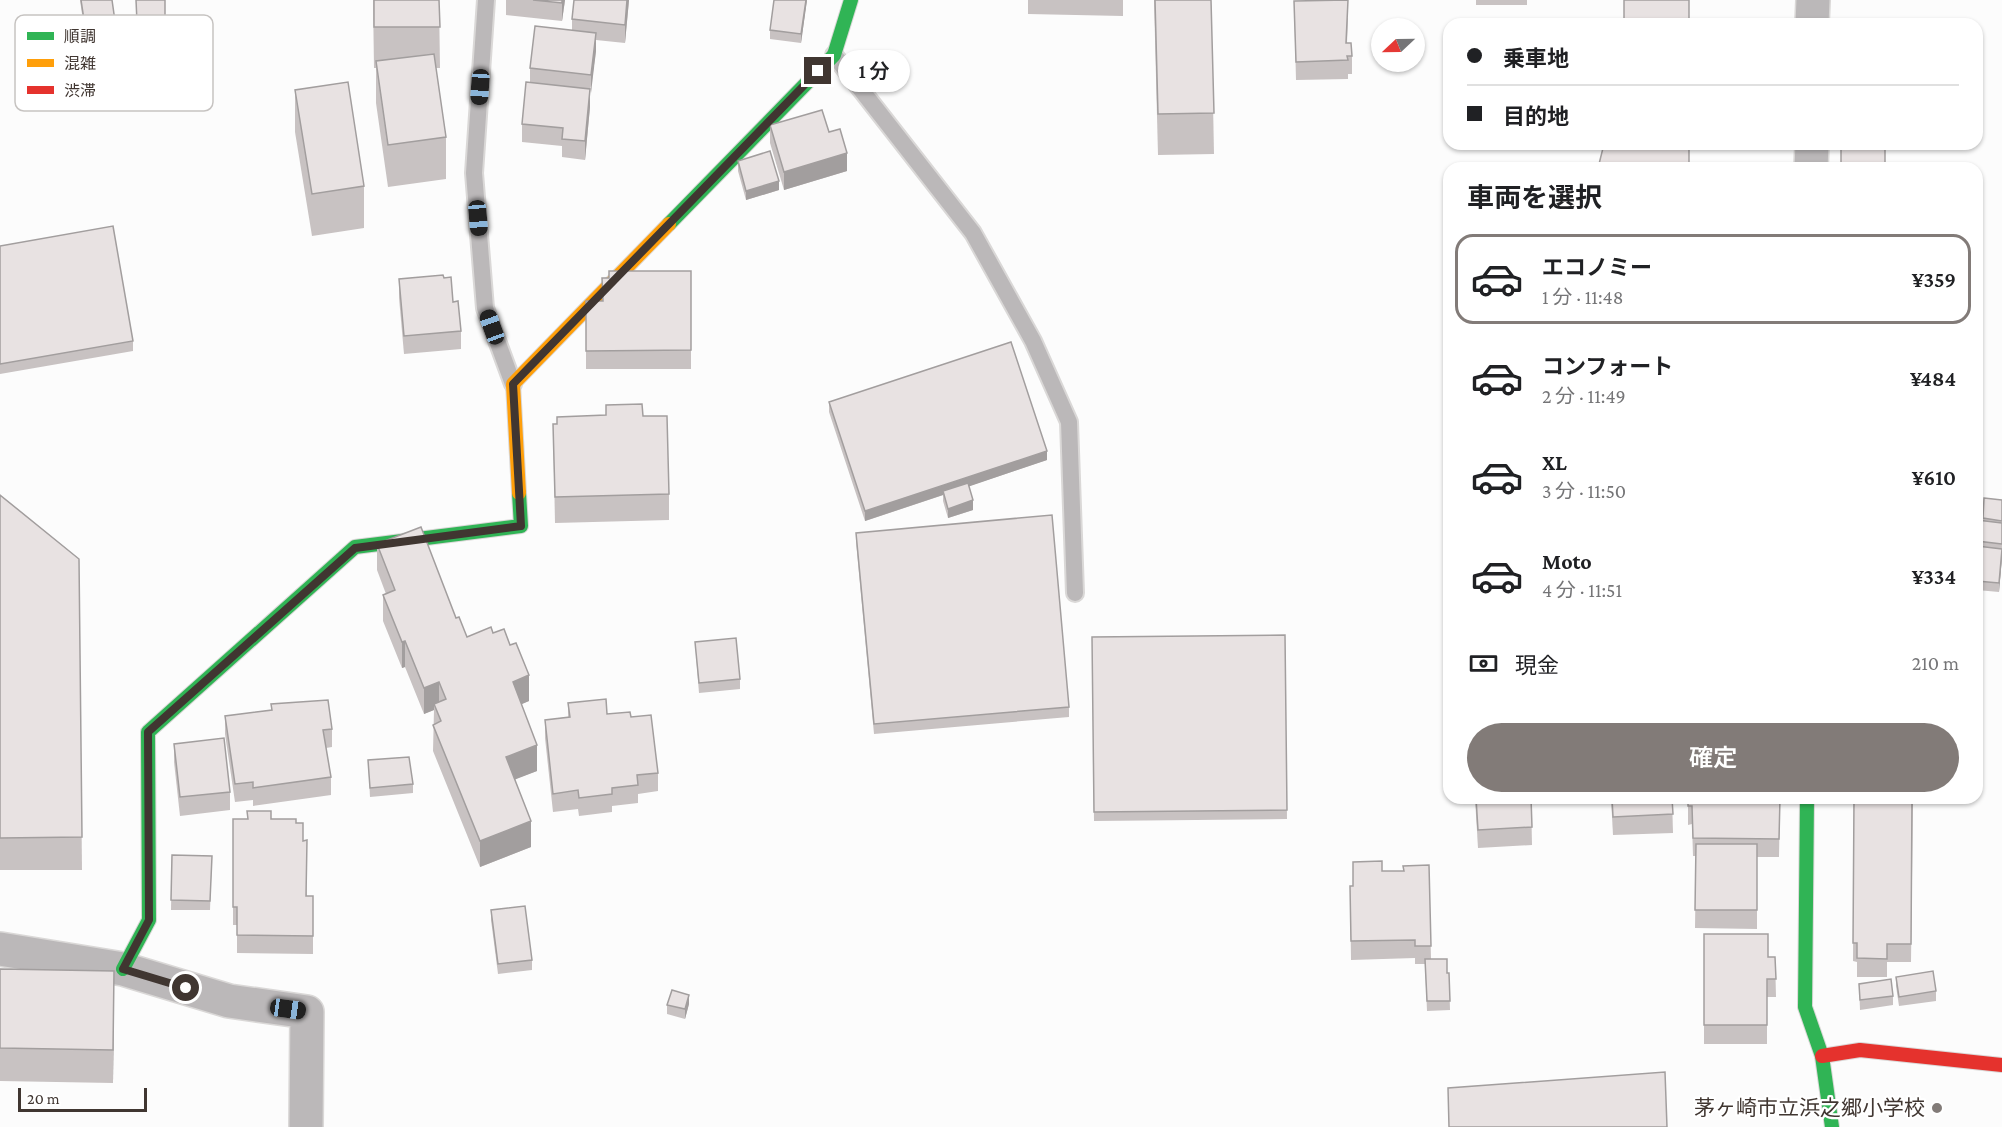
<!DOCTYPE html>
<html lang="ja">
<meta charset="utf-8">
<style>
body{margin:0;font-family:"Crimson Pro","Noto Sans JP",serif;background:#f2f2f2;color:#202124;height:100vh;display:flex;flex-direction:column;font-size:22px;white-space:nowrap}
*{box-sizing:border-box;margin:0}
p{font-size:20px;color:#757577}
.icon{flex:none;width:33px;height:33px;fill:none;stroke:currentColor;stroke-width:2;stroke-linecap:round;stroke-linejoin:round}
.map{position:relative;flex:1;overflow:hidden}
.side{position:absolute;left:1443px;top:162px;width:540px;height:642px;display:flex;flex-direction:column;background:#fff;border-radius:18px;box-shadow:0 2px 4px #0004}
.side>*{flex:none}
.guide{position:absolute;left:1443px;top:18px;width:540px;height:132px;border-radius:18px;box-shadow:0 2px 4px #0004;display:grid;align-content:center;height:132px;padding:0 24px;background:#fff}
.needle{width:39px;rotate:248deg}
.buttons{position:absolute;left:1371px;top:18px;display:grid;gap:12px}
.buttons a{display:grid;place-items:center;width:54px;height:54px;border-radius:50%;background:#fff;box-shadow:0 2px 4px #0004;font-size:30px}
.scale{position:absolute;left:18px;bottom:15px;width:129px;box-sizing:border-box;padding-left:6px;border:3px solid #403631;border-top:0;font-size:16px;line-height:21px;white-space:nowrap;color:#403631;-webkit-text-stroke:4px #fff;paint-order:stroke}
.end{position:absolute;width:27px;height:27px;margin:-14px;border:8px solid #403631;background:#fff;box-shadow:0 0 0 3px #fff}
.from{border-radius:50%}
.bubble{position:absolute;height:42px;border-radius:21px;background:#fff;box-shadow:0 2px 4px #0004;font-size:20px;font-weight:600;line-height:42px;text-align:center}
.car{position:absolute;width:18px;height:36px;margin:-18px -9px;border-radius:8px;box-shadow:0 0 4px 2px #0007;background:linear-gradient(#222 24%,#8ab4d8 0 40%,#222 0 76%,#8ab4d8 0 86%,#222 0)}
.guide b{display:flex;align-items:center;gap:21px;height:57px;font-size:22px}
.guide b+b{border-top:2px solid #e0e0e0}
.guide i{width:15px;height:15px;background:#202124}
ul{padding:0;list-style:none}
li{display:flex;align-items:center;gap:18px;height:90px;margin:0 12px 9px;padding:0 12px;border:3px solid transparent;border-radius:18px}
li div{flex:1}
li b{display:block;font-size:22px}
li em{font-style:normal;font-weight:600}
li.on{border-color:#827b78}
li>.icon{width:54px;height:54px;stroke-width:1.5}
h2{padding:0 24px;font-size:27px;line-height:72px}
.pay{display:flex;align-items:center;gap:15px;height:66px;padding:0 24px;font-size:22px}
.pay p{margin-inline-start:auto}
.action{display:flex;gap:12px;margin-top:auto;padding:12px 24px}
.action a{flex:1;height:69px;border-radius:36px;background:#827b78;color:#fff;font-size:24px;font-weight:600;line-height:69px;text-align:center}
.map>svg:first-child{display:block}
</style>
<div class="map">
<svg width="2002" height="1127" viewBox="0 0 2002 1127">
<rect width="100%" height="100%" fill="#fcfcfc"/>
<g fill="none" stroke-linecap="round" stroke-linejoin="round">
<g stroke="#dad8d7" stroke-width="20">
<g id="lane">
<polyline points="486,0 474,173 485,308 513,384"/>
<polyline points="834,55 973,233 1033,341 1069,422 1075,593"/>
</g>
</g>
<g stroke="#dad8d7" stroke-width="36">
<g id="street">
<polyline points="1812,24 1813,0"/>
<polyline points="1811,168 1812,144"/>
<polyline points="0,949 123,969 229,1001 307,1012 306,1127"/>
</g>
</g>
<g stroke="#dad8d7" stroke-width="16">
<g id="fast">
<polyline points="669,224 834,55 851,0"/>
<polyline points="1807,798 1805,1007 1822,1056 1832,1127"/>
<polyline points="123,969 149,920 148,732 355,547 521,526 519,493"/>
</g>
</g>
<g stroke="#dad8d7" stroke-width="16">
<polyline id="slow" points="519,493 513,384 669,224"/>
</g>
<g stroke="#dad8d7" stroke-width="16">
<polyline id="jam" points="1822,1056 1860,1050 2002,1065"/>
</g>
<use href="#lane" stroke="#bbb8b9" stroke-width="16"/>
<use href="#street" stroke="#bbb8b9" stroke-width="33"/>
<use href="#fast" stroke="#30b455" stroke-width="14"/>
<use href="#slow" stroke="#ff9f0a" stroke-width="14"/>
<use href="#jam" stroke="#e5322d" stroke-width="14"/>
</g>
<g fill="#c8c2c2">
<polygon points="80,0 112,0 117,35 117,45 87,49"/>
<polygon points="136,0 165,0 165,31 137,31"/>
<polygon points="373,0 439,0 440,68 436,68 446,137 446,179 388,187 376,103 376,68 374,68"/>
<polygon points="506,0 565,0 562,21 506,15"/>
<polygon points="629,0 625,43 596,40 596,51 590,93 590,107 585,160 562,157 562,146 522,142 522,124 530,82 530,68 572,30 572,19"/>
<polygon points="807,0 801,43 770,39 770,30"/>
<polygon points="1028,0 1123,0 1123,16 1028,14"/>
<polygon points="1154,0 1211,0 1214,154 1158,155"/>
<rect x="1476" y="0" width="51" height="5"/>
<polygon points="1294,1 1348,18 1347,43 1352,56 1352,74 1348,74 1348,79 1296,80"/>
<polygon points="295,90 364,186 364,228 312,236 295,132"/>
<polygon points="770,125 829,132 847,171 784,190 770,143"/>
<polygon points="738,161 779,190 746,200 738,171"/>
<polygon points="0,246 133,341 133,351 0,374"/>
<polygon points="691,271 691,369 586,369 586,301 602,301 602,278"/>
<polygon points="444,278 453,302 461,331 461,349 404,354 399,298 399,279"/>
<polygon points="829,402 1047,460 969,486 973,510 948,518 943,501 943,495 865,521 829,412"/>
<polygon points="643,416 669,494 669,520 555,523 553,424"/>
<polygon points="0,495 79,559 82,870 0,870"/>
<polygon points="1984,498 2002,500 2002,554 1999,592 1977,590 1977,520 1983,520"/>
<polygon points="856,533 1069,707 1069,717 874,734 856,542"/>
<polygon points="377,544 456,618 467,637 493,633 529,701 521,704 537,771 515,779 531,847 480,867 433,751 434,710 424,714 405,667 402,668 383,621 383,595 386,594 377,570"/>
<polygon points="1285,635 1287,819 1094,821 1092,637"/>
<polygon points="695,642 740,679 740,689 699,693"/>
<polygon points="568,703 607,714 631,717 658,773 658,791 638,794 638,803 612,806 612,812 579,816 578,809 553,812 545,738 545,720 568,717"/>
<polygon points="271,704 332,729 332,747 326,748 331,777 331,795 253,806 253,800 235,802 225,734 225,716 271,710"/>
<polygon points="174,744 230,792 230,810 180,816 174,762"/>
<polygon points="368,760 413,784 413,793 370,797"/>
<polygon points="1475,798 1531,798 1532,845 1478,848"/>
<polygon points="1611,798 1672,798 1673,833 1613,835"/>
<polygon points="1688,798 1780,798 1779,857 1757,857 1757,929 1695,928 1696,856 1693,856 1692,824 1688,825"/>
<polygon points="1854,798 1913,798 1911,962 1887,962 1887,977 1857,977 1857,962 1853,961"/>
<polygon points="233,819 271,819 296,823 303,841 307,896 313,896 313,954 237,953 237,925 233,925"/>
<polygon points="172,855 212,856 210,910 171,910"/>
<polygon points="1429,865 1431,959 1447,973 1449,973 1450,1010 1427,1011 1425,964 1415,964 1415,958 1351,960 1350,886 1353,886 1382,871 1403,871"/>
<polygon points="491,910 532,960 532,970 498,974 491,920"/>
<polygon points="1704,934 1768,957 1775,957 1776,997 1767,997 1767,1044 1704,1044"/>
<polygon points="0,969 114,1004 113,1083 0,1081"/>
<polygon points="1896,977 1936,991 1936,1001 1899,1006 1896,986"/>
<polygon points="1859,984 1893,996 1893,1005 1860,1010"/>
<polygon points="689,1004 685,1019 667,1014 667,1005"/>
</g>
<g fill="#a29e9e">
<polygon points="562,0 565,0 562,21"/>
<polygon points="627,0 629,0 625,43 625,25"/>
<polygon points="806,0 807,0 801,43 801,34"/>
<polygon points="596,33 596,51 591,93 591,75"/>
<polygon points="590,89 590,107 585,160 585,141"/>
<polygon points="847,153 847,171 784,190 784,172"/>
<polygon points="779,181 779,190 746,200 746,191"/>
<polygon points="1981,446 1981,464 1977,497 1977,479"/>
<polygon points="1047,451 1047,460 944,495 943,491 943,495 865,521 865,511"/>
<polygon points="973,500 973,510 948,518 948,509"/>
<polygon points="2002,549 2002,558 1999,592 1999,583"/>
<polygon points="405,641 405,667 402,668 402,642"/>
<polygon points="529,675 529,701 513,708 513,682"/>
<polygon points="439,682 439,708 434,704 434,710 424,714 424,688"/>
<polygon points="537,745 537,771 506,783 506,757"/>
<polygon points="531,821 531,847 480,867 480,841"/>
<polygon points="114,971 114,1004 113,1083 113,1050"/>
<polygon points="689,995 689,1004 685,1019 685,1009"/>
</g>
<g fill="#e8e2e2" stroke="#a29e9e" stroke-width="1.5">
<polygon points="81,0 112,0 117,35 87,39"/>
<polygon points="136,0 165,0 165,22 137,22"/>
<polygon points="374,0 439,0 440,27 374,27"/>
<polygon points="533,0 562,0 562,3"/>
<polygon points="574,0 627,0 625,25 572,19"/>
<polygon points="774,0 806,0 801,34 770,30"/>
<polygon points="1155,0 1211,0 1214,113 1158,114"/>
<polygon points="1348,0 1346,43 1351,43 1352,56 1347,56 1348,60 1296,62 1294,1"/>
<rect x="1624" y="0" width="65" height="24"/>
<polygon points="535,26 596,33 591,75 530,68"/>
<polygon points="434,54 446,137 388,145 376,61"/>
<polygon points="348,82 364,186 312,194 295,90"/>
<polygon points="526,82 590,89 585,141 562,139 563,128 522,124"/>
<polygon points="822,110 829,132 840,129 847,153 784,172 770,125"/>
<polygon points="1604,144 1689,144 1689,168 1598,168"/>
<polygon points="1841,144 1885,144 1885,164 1894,165 1894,168 1841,168"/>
<polygon points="770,151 779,181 746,191 738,161"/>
<polygon points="113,226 133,341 0,364 0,246"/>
<polygon points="609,271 691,271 691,350 586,351 586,301 603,301 602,278 609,278"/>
<polygon points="443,275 444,278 451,277 453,302 458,301 461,331 404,336 399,279"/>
<polygon points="1011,342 1047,451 865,511 829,402"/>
<polygon points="642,404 643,416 667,416 669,494 555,497 553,424 557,424 557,417 606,415 606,405"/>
<polygon points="1977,445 1981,446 1977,479"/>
<polygon points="968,483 973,500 948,509 943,491"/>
<polygon points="0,495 79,559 82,837 0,838"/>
<polygon points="1984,498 2002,500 2002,521 1983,518"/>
<polygon points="1052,515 1069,707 874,724 856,533"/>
<polygon points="1977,520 2002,523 2002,544 1977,541"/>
<polygon points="421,527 456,618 459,617 467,637 491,627 493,633 504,629 510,645 516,643 529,675 513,682 537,745 506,757 531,821 480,841 433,725 441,721 434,704 446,699 439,682 424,688 405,641 402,642 383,595 395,590 377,544"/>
<polygon points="1977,546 2002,549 1999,583 1977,581"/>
<polygon points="1285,635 1287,810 1094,812 1092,637"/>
<polygon points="736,638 740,679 699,683 695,642"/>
<polygon points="606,699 607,714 630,712 631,717 651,715 658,773 637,775 638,785 612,788 612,794 579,798 578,790 553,794 545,720 570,717 568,703"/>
<polygon points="328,700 332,729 323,730 331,777 253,788 253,782 235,784 225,716 272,710 271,704"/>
<polygon points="224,738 230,792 180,797 174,744"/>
<polygon points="409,757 413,784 370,788 368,760"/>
<polygon points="1476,798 1531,798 1532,827 1478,830"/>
<polygon points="1612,798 1672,798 1673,814 1613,817"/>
<polygon points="1688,798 1780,798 1779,839 1693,838 1692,806 1688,806"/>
<polygon points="1854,798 1912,798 1911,944 1887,944 1887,959 1857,958 1857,943 1853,943"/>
<polygon points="247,811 271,811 271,819 296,819 296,823 303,823 303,841 307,840 306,896 313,896 313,936 237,935 237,907 233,907 233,819 248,819"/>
<polygon points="1696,844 1757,844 1757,910 1695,910"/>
<polygon points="172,855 212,856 210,901 171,900"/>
<polygon points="1382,861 1382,871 1404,871 1403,866 1429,865 1431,946 1415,946 1415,940 1351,941 1350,886 1353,886 1353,862"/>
<polygon points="525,906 532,960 498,964 491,910"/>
<polygon points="1704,934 1768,934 1768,957 1775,957 1776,979 1767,979 1767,1025 1704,1025"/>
<polygon points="1425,959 1447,959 1447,973 1449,973 1450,1001 1427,1001"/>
<polygon points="0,969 114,971 113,1050 0,1048"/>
<polygon points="1933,971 1936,991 1899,997 1896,977"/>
<polygon points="1891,979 1893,996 1860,1000 1859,984"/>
<polygon points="672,990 689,995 685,1009 667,1005"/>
<polygon points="1665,1072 1667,1127 1449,1127 1448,1088"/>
</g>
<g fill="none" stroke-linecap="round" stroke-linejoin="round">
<polyline stroke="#403631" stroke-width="8" points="186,988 123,969 149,920 148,732 355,548 521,526 513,384 818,71"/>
</g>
<circle fill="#827b78" stroke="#fff" stroke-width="2" cx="1937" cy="1108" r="6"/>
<g text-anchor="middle" stroke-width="4.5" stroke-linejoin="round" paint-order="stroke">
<g font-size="21" fill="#403631" stroke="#fff" text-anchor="end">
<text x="1925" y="1115">茅ヶ崎市立浜之郷小学校</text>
</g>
</g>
<rect x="15" y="15" width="198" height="96" rx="9" fill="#fff" stroke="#c6c3c1" stroke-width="1.5"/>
<rect x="27" y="32" width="27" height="8" fill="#30b455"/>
<rect x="27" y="59" width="27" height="8" fill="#ff9f0a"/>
<rect x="27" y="86" width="27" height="8" fill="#e5322d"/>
<g font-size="16" fill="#403631">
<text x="64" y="42">順調</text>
<text x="64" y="69">混雑</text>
<text x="64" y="96">渋滞</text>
</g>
</svg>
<div class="buttons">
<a><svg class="needle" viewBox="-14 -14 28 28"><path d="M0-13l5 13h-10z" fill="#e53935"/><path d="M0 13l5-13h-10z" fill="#757577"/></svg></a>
</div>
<div class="scale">20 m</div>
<i class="end from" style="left:186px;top:988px"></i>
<i class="end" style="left:818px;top:71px"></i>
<div class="bubble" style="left:838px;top:50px;width:72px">1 分</div>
<i class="car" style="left:480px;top:87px;rotate:184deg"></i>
<i class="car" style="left:478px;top:218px;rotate:175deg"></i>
<i class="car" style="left:492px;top:327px;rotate:340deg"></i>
<i class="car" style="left:288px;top:1009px;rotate:98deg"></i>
<div class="guide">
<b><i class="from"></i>乗車地</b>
<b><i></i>目的地</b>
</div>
<section class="side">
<h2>車両を選択</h2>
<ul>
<li class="on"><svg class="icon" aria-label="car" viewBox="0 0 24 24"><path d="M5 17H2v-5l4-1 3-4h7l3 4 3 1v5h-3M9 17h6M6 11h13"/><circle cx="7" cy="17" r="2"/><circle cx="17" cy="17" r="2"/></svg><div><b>エコノミー</b><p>1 分 · 11:48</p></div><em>¥359</em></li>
<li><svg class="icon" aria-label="car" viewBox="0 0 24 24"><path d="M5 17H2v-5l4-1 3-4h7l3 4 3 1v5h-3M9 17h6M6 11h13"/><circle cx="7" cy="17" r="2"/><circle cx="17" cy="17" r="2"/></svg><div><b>コンフォート</b><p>2 分 · 11:49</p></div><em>¥484</em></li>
<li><svg class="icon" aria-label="car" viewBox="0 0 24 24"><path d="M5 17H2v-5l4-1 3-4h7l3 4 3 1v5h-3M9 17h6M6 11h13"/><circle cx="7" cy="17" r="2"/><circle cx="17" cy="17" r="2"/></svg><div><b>XL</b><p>3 分 · 11:50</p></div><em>¥610</em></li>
<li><svg class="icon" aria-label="car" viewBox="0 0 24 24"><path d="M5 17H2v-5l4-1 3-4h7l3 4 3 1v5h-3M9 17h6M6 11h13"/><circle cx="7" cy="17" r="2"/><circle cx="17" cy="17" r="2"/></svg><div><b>Moto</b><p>4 分 · 11:51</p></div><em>¥334</em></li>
</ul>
<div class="pay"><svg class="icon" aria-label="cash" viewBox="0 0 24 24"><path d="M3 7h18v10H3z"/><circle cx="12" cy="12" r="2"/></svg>現金<p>210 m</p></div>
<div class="action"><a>確定</a></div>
</section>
</div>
